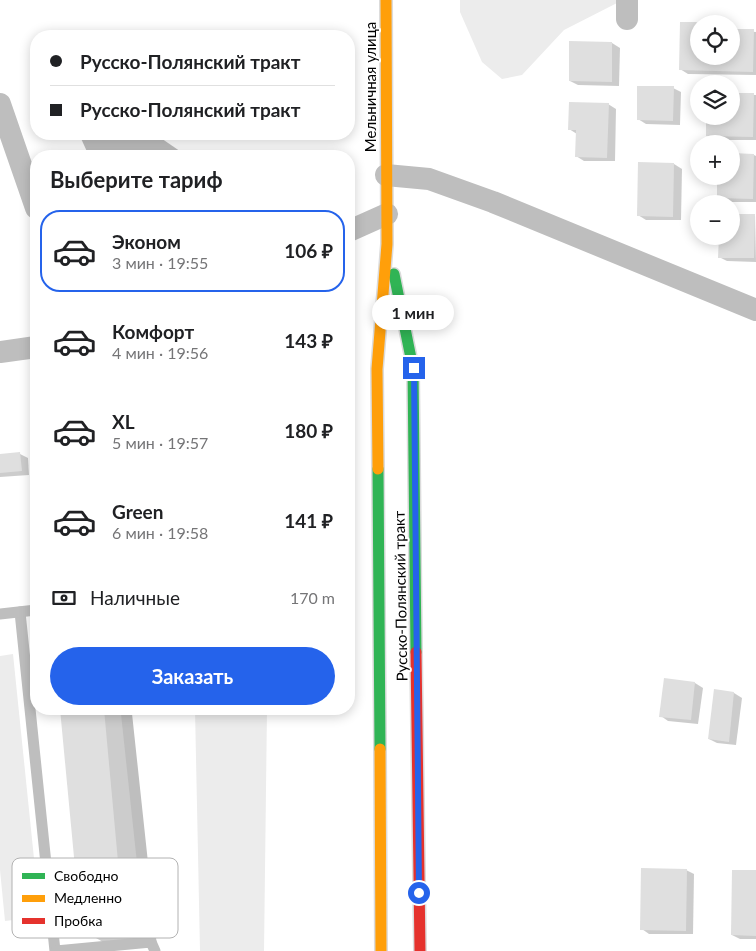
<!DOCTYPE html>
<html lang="ru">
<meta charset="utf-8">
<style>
body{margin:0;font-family:Lato,sans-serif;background:#f6f6f6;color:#202124;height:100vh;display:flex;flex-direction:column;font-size:19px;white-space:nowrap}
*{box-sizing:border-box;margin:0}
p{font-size:16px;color:#757577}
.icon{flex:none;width:28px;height:28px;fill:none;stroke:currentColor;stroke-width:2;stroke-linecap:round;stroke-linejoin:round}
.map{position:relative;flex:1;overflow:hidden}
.sheet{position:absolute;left:30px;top:150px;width:325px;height:565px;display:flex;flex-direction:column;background:#fff;border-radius:20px;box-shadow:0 2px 12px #0003}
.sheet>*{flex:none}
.top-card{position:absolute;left:30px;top:30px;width:325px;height:110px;border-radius:20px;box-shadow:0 2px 12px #0003;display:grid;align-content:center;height:110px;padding:0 20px;background:#fff}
.tools{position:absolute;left:690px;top:15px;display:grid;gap:10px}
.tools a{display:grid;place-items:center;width:50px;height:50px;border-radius:50%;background:#fff;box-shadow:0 2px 12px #0003;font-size:25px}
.end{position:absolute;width:22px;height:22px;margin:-11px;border:6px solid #2563eb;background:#fff;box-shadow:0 0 0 2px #fff}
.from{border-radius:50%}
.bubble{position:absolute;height:35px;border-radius:18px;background:#fff;box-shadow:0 2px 12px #0003;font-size:16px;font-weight:700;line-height:35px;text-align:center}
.top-card b{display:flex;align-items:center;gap:18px;height:48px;font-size:19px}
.top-card b+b{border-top:1px solid #e0e0e0}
.top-card i{width:12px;height:12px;background:#202124}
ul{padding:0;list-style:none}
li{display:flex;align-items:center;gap:15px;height:82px;margin:0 10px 8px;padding:0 10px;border:2px solid transparent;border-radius:20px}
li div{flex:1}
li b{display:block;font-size:19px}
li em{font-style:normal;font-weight:700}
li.current{border-color:#2563eb}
li>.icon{width:45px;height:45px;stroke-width:1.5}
h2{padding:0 20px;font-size:22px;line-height:60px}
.pay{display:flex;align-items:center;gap:12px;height:55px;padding:0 20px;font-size:19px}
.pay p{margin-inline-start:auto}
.primary-button{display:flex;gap:10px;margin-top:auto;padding:10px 20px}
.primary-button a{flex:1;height:58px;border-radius:30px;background:#2563eb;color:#fff;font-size:20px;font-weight:700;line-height:58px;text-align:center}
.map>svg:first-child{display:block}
</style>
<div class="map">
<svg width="756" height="951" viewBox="0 0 756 951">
<rect width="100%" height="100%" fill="#fff"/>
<g fill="#ececec">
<polygon points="460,0 617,0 617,3 564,30 522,75 502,79 482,62 460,12"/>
<polygon points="13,654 40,917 5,921 0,870 0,656"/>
<polygon points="195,709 267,709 264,951 200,951"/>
</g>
<polygon fill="#bfbfbf" points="79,134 155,134 187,156 89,156"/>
<g fill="#0003">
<polygon points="681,23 715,24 699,24 699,56 731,56 731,27 733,30 756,32 756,75 688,74 680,69"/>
<polygon points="612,43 620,48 619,86 578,85 570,81"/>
<polygon points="673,88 681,92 680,125 646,124 638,119"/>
<polygon points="731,94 756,95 756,140 715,140 707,135 731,116"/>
<polygon points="608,104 616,109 615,161 584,161 576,156 577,134 569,129"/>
<polygon points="754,155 756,156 756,202 726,202 718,197 731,176"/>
<polygon points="674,164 682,169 681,220 646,220 638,215"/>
<polygon points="755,215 756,262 727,261 719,257 731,236"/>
<polygon points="20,454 28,458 29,475 0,477 0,455"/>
<polygon points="665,680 695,683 703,688 698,724 668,721 661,716"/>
<polygon points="715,691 734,693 742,698 736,745 717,743 709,739"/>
<polygon points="61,709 123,709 145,938 103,942 82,930"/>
<polygon points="686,870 694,874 693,934 649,934 642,929"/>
<polygon points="756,872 756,939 740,939 732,935"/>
</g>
<g fill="#dfdfdf">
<polygon points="680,22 699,22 699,56 731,56 731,29 754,29 753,72 679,70"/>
<polygon points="569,41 612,42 612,82 569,81"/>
<polygon points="637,86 674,86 673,121 637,120"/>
<polygon points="731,93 754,93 753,137 706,136 706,116 731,116"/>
<polygon points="569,102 609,103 607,158 575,157 576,130 568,130"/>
<polygon points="731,153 754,154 753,199 717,198 717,176 731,176"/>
<polygon points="638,162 674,163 673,217 637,216"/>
<polygon points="731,214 755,214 754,258 718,258 719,236 731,236"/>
<polygon points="20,452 22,471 0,473 0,454"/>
<polygon points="664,678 695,682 691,720 659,717"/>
<polygon points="714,689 734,692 729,742 708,739"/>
<polygon points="60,709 104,709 124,927 81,931"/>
<polygon points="641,868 687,869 686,931 640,930"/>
<polygon points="732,870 756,870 756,936 731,935"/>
</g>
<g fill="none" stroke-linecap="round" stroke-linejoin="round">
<g stroke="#dbdbdb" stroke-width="14">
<g id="fast">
<polyline points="394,274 413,368 416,652"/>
<polyline points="378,469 380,749"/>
</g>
</g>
<g stroke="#dbdbdb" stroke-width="14">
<g id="slow">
<polyline points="378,469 377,369 387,244 386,0"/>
<polyline points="380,749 381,951"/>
</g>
</g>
<g stroke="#dbdbdb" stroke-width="14">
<polyline id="jam" points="416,652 420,951"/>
</g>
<g stroke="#bebebe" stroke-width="11">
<polyline points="20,612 55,951"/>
<polyline points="0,614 36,610"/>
<polyline points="126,709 151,942"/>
<polyline points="56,951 151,942 155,951"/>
</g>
<g stroke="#bebebe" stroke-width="22">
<polyline points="627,19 627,0"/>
<polyline points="0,104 36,208"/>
<polyline points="386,175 429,179 493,202 756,310"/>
<polyline points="349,231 387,214"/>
<polyline points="0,352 36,347"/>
</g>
<use href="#fast" stroke="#30b455" stroke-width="11"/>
<use href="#slow" stroke="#ff9f0a" stroke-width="11"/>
<use href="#jam" stroke="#e5322d" stroke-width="11"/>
</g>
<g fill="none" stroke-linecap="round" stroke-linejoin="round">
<polyline stroke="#2563eb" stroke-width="6" points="414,368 419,893"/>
</g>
<g text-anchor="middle" stroke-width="4" stroke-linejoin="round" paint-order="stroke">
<g font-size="15" fill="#000" stroke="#fff">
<text transform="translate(371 87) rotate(-90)" y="5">Мельничная улица</text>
<text transform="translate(401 596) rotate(-91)" y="5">Русско-Полянский тракт</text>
</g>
</g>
<rect x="12" y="858" width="166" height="80" rx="8" fill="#fff" stroke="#b2b2b2" stroke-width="1"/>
<rect x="22" y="873" width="23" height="6" fill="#30b455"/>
<rect x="22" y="895" width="23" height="7" fill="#ff9f0a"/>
<rect x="22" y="918" width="23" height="6" fill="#e5322d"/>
<g font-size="14" fill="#000">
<text x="54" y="881">Свободно</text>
<text x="54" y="903">Медленно</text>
<text x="54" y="926">Пробка</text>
</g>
</svg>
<div class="tools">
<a><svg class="icon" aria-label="locate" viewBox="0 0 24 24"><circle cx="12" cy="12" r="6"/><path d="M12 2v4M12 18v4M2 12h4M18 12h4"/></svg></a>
<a><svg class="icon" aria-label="layers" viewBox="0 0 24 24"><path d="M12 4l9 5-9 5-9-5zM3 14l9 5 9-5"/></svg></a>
<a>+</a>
<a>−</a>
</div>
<i class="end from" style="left:419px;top:893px"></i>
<i class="end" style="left:414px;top:368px"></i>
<div class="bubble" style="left:372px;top:295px;width:82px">1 мин</div>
<div class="top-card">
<b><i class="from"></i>Русско-Полянский тракт</b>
<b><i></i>Русско-Полянский тракт</b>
</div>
<section class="sheet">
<h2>Выберите тариф</h2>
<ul>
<li class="current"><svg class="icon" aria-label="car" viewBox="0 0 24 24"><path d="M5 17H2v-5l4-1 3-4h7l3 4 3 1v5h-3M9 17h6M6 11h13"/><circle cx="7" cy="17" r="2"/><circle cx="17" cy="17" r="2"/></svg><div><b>Эконом</b><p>3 мин · 19:55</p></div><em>106 ₽</em></li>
<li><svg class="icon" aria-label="car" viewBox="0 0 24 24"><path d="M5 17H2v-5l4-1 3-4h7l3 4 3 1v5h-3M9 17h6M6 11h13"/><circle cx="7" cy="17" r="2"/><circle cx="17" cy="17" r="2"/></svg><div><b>Комфорт</b><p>4 мин · 19:56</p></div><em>143 ₽</em></li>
<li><svg class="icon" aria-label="car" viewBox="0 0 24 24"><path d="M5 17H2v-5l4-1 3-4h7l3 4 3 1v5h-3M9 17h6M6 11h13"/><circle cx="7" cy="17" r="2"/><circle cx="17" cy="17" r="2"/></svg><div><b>XL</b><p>5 мин · 19:57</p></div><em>180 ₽</em></li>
<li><svg class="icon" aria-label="car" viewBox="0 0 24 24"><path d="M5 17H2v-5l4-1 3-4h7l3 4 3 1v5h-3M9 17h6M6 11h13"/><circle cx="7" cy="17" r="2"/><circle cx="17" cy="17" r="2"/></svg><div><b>Green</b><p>6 мин · 19:58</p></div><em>141 ₽</em></li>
</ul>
<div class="pay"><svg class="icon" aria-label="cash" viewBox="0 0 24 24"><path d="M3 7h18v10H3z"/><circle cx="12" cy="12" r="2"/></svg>Наличные<p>170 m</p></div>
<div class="primary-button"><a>Заказать</a></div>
</section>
</div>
